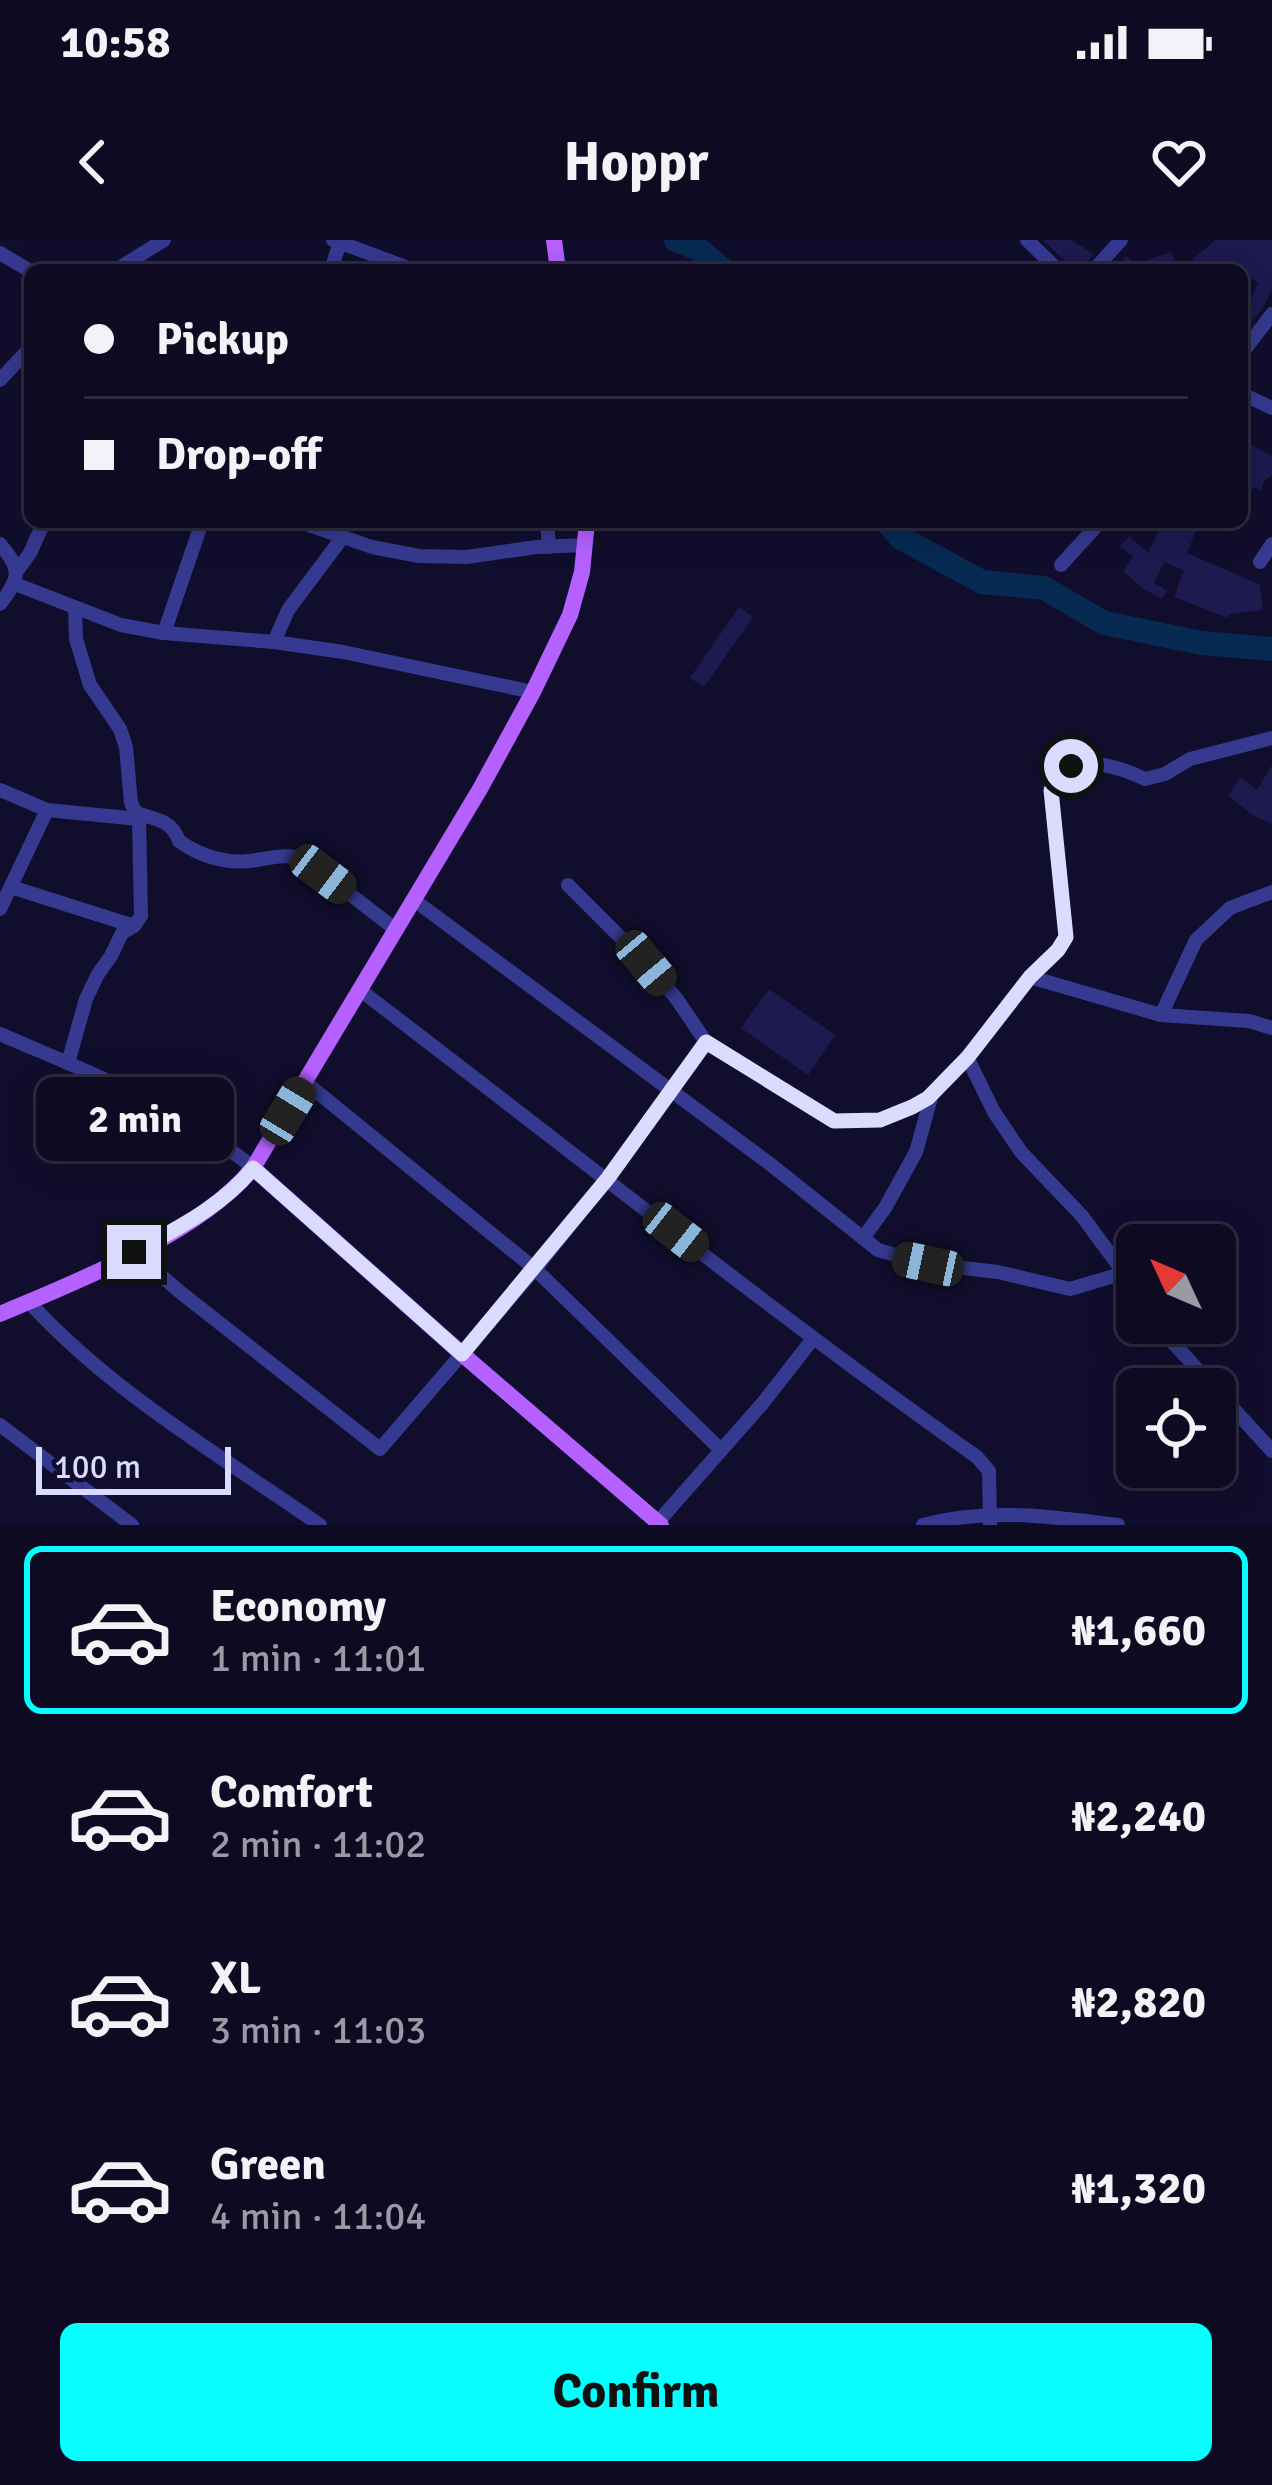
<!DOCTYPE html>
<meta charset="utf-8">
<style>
body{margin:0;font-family:Signika,sans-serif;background:#1b182f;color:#f1f3f6;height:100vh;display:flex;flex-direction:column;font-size:45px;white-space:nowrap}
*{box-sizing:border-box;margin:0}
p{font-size:39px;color:#9a9aa5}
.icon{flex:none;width:66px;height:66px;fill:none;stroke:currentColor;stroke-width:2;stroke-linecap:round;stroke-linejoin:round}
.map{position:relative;height:1285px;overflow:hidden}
.panel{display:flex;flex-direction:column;background:#0d0a22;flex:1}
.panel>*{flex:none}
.guide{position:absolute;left:24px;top:24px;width:1224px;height:264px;border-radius:18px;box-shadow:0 6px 30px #0003,0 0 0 3px #2d2b40;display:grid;align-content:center;height:264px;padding:0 60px;background:#0d0a22}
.needle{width:78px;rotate:314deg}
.buttons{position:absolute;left:1116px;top:984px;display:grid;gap:24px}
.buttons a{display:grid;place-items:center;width:120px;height:120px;border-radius:18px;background:#0d0a22;box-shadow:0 6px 30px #0003,0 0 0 3px #2d2b40;font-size:60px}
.scale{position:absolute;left:36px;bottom:30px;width:195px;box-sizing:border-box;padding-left:12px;border:6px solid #dbdaff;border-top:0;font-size:33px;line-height:42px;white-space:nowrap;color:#dbdaff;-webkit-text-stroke:9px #110e2d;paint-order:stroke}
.end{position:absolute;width:54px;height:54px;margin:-27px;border:15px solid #dbdaff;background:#111;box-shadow:0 0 0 6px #111}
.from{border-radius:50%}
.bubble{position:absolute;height:84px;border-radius:18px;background:#0d0a22;box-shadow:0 6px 30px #0003,0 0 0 3px #2d2b40;font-size:39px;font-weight:800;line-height:84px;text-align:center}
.car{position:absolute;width:36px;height:72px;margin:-36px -18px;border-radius:15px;box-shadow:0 0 9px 3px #0007;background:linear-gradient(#222 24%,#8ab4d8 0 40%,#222 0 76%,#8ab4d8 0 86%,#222 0)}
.guide b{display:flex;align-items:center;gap:42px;height:114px;font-size:45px}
.guide b+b{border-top:3px solid #2d2b40}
.guide i{width:30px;height:30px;background:#f1f3f6}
ul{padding:21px 0 0;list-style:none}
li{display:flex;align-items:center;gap:36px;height:168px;margin:0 24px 18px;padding:0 36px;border:6px solid transparent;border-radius:18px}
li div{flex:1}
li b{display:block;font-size:45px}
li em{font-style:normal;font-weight:800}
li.selected{border-color:#06feff}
li>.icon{width:108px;height:108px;stroke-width:1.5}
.primary-button{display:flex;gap:24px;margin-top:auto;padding:24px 60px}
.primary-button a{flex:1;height:138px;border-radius:18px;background:#06feff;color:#111;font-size:48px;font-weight:800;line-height:138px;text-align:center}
.status{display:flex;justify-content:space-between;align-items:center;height:84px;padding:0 60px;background:#0d0a22;direction:ltr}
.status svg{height:33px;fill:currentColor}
header{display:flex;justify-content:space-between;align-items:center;height:156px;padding:0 60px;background:#0d0a22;font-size:54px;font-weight:800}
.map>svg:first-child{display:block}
</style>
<div class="status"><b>10:58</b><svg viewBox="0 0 49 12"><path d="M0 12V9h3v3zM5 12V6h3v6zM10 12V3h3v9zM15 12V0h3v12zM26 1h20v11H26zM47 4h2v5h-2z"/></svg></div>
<header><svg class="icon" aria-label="back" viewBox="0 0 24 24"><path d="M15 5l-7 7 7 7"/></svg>Hoppr<svg class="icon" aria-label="heart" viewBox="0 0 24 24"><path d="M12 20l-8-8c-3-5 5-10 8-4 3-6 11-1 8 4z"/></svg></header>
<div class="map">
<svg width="1272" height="1285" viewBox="0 0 1272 1285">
<rect width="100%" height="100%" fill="#110e2d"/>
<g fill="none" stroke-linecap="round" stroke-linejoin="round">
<g stroke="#072a53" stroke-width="24">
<polyline points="676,0 697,8 723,30"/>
<polyline points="887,282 901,298 982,342 1044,348 1104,383 1202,403 1272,409"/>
</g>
</g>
<g fill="#1e194f">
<polygon points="1043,0 1071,0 1093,14 1083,30 1069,30 1066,22"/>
<polygon points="1215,0 1272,0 1272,49 1264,66 1247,88 1242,85 1242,71 1245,73 1258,43 1242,33 1242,30 1112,30 1127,16 1135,24 1171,12 1174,19 1183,28"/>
<polygon points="1242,200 1272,216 1272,235 1264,241 1261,250 1253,247 1243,275"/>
<polygon points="1163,282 1190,282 1198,285 1187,313 1260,345 1263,370 1230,374 1228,378 1174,357 1184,330 1164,322 1154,343 1167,351 1162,359 1142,348 1123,331 1133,317 1120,306 1129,296 1148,313"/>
<polygon points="739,367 753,377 704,447 690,438"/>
<polygon points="1272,525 1272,584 1252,575 1228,555 1241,537 1257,550"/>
<polygon points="769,749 835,795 808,835 741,788"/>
</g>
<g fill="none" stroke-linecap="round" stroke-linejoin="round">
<g stroke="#353a90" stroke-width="14">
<polyline points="333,0 414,30"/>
<polyline points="1027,0 1058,30"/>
<polyline points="0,13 30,31"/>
<polyline points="116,30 164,0"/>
<polyline points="331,30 340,2"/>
<polyline points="1094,30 1121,0"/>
<polyline points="1242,113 1272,74"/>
<polyline points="0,140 30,108"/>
<polyline points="1242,154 1272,168"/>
<polyline points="300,282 372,307 419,316 467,317 536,307 585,305"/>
<polyline points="547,282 549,307"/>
<path d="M0,304C22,330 20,338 0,364"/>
<polyline points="1260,322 1272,304"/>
<polyline points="1061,325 1100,282"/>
<polyline points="17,331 30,313 44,282"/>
<polyline points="15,344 121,385 164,393 274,402 343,412 533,452"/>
<polyline points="164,393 202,282"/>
<polyline points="274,402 288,370 342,298"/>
<polyline points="0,550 47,570 139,579"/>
<path d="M136,573C155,579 172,580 179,601C201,617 229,625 257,620C276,617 288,613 307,621L395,689"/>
<path d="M568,645L646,723L676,758L706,802L834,881L880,880L912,867L928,858L967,817L1030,737L1058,710L1066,697L1051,550C1056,542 1062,529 1072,526C1091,518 1127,530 1145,539L1165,534L1190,519L1272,498"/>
<polyline points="11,647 134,686"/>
<polyline points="414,660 770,924 878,1010 928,1024 998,1032 1070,1049 1124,1033"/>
<polyline points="0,669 47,570"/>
<polyline points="1030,737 1161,775 1249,781 1272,788"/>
<path d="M360,750C565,906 766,1068 977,1217L989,1231L990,1285"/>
<polyline points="1161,775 1196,700 1230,668 1272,652"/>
<path d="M0,794C87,832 180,866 253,928"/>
<polyline points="967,817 994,872 1021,912 1082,976 1124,1033 1137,1056"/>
<polyline points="68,823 86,759 98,734 111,716 122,693 134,686 141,676 139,579 131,563 126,507 120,489 90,445 76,399 75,368"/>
<polyline points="305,842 535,1029 721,1210"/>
<polyline points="863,998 885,968 916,912 932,854"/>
<polyline points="134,1012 180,1052 380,1209 535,1029 608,938 706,802"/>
<path d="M29,1062C111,1152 221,1216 320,1285"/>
<polyline points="1155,1083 1272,1211"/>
<polyline points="0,1185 132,1285"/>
<polyline points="658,1282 762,1164 812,1100"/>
<path d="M923,1285C988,1267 1053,1277 1118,1285"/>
</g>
<g stroke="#b561ff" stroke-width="16">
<polyline points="554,0 558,30"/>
<polyline points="253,928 462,1114 661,1285"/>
<path d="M0,1074C78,1041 199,994 253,928L480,549L533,452L570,375L582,332L587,282"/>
</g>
</g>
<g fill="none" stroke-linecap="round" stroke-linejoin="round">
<path stroke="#dbdaff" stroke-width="15" d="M134,1012C176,989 223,966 253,928L462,1114L608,938L706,802L834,881L880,880L912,867L928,858L968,817L1030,737L1058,710L1066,697L1051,550L1071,526"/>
</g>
</svg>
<div class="buttons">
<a><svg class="needle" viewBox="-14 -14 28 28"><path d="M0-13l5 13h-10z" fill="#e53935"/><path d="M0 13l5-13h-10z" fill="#9a9aa5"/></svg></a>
<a><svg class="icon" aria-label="locate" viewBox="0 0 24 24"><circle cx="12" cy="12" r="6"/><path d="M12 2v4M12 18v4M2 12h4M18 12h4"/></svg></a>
</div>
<div class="scale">100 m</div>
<i class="end from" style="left:1071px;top:526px"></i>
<i class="end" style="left:134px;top:1012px"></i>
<div class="bubble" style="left:36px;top:837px;width:198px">2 min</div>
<i class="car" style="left:323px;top:634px;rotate:127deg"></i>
<i class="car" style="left:646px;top:723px;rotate:140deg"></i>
<i class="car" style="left:288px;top:871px;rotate:31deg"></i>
<i class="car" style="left:676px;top:992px;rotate:128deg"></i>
<i class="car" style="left:928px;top:1024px;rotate:282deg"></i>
<div class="guide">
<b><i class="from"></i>Pickup</b>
<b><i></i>Drop-off</b>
</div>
</div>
<section class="panel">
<ul>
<li class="selected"><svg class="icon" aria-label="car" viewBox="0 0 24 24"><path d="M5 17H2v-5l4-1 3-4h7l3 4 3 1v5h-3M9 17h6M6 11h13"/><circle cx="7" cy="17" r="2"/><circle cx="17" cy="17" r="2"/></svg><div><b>Economy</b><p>1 min · 11:01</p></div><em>₦1,660</em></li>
<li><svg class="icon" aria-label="car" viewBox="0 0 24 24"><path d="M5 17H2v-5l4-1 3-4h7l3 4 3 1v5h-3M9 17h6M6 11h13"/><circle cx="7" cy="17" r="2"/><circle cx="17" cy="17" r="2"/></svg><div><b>Comfort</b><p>2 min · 11:02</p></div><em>₦2,240</em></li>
<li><svg class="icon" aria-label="car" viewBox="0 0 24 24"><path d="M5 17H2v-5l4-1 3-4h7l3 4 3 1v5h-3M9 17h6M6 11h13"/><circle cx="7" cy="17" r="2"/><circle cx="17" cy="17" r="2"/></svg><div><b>XL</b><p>3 min · 11:03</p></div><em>₦2,820</em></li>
<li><svg class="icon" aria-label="car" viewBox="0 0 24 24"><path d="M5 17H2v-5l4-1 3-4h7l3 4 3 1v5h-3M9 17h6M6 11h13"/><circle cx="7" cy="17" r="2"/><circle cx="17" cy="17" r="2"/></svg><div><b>Green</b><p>4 min · 11:04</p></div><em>₦1,320</em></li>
</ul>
<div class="primary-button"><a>Confirm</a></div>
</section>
